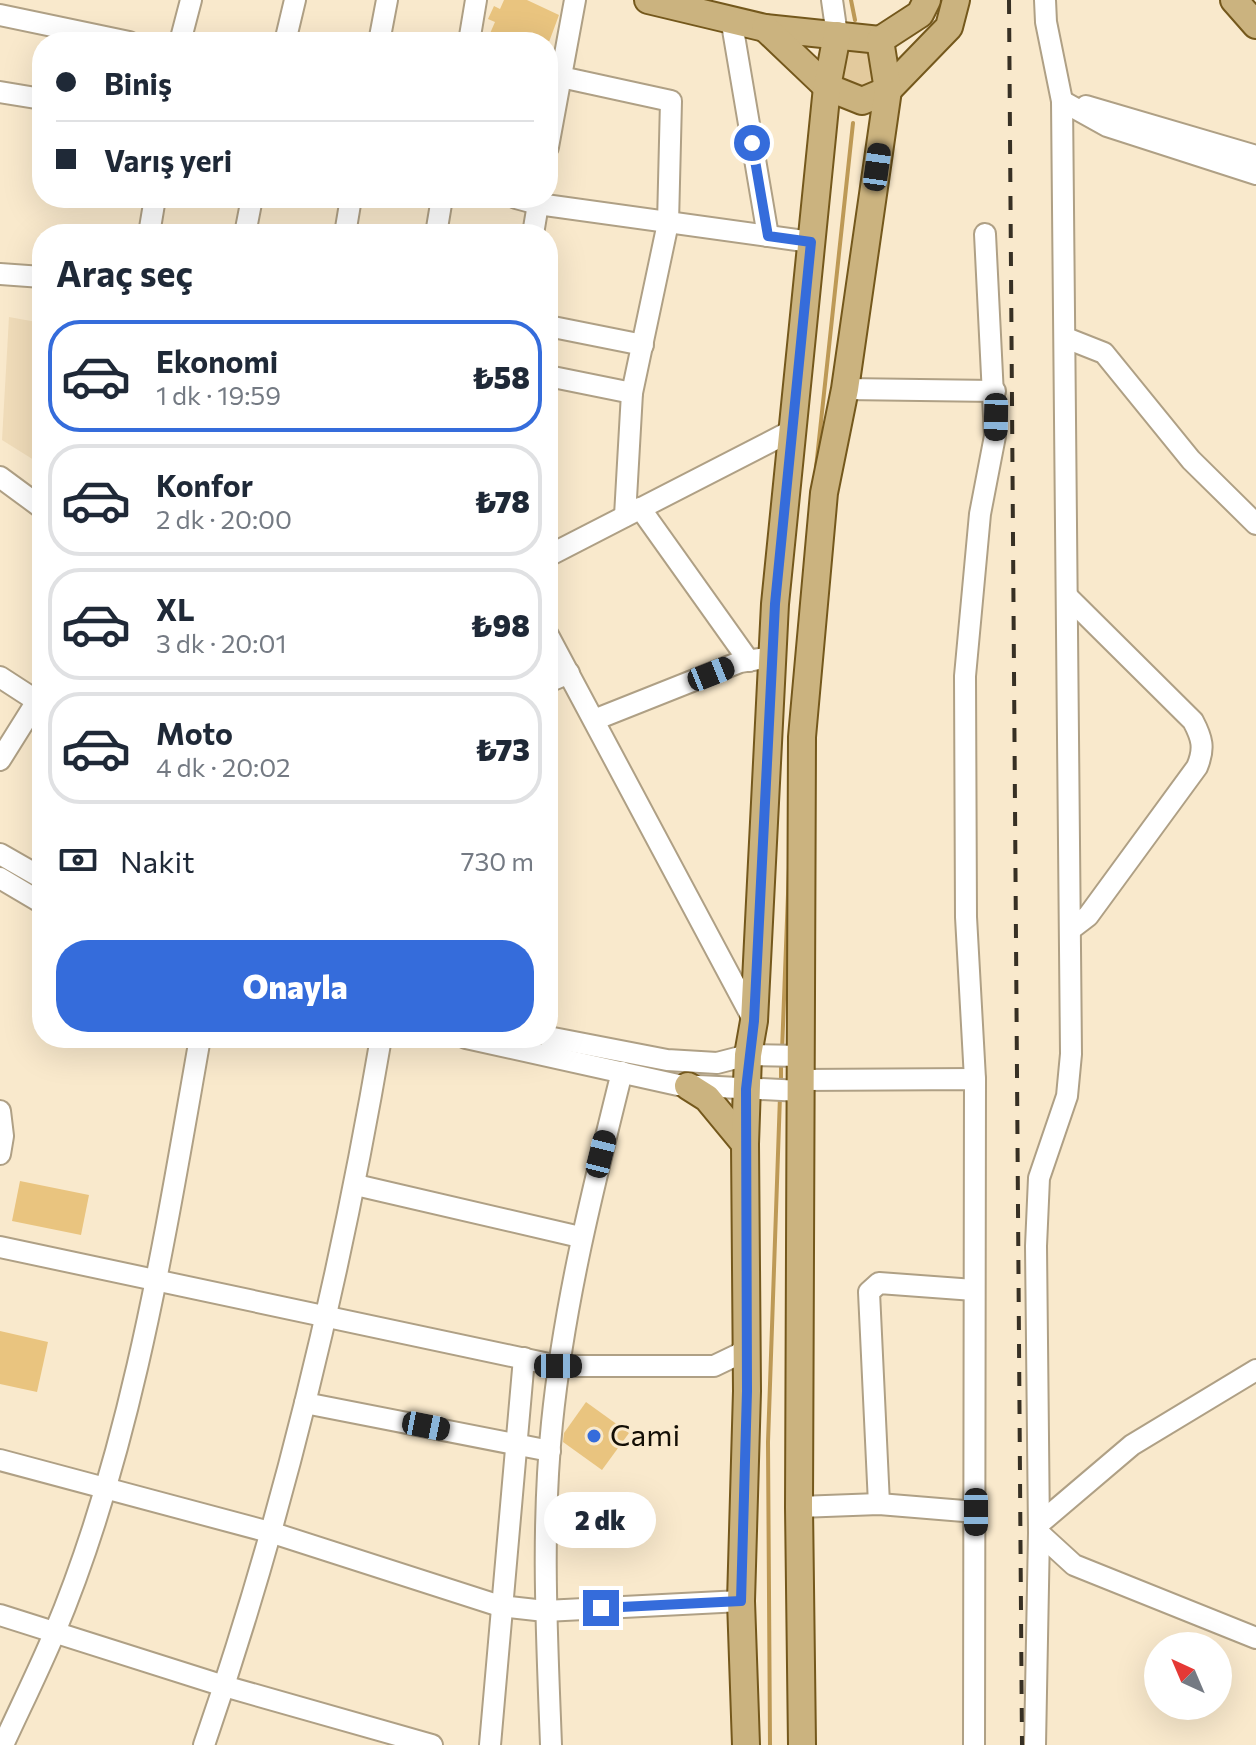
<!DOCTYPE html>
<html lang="tr">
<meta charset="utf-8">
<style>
body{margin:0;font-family:Commissioner,sans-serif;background:#f2f2f3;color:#1f2937;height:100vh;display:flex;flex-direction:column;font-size:30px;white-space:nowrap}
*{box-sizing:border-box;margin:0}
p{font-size:26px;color:#747a83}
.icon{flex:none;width:44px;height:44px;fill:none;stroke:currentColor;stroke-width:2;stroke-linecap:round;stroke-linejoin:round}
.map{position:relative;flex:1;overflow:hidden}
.side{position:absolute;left:32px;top:224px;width:526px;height:824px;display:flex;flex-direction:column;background:#fff;border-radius:32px;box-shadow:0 8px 32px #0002}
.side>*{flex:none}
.top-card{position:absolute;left:32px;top:32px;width:526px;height:176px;border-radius:32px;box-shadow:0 8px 32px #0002;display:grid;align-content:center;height:176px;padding:0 24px;background:#fff}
.needle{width:52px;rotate:316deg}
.tools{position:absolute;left:1144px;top:1632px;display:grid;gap:16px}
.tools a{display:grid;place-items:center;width:88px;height:88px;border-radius:50%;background:#fff;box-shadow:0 8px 32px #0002;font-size:40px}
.end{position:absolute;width:36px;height:36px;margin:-18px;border:10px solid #356cdb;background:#fff;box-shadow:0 0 0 4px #fff}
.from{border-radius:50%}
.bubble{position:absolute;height:56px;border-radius:28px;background:#fff;box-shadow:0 8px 32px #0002;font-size:26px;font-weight:800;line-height:56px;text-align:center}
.car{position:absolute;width:24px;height:48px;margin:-24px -12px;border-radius:10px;box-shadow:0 0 6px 2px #0007;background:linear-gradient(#222 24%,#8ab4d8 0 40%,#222 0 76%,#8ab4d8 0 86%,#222 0)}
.top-card b{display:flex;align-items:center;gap:28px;height:76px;font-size:30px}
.top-card b+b{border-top:2px solid #e0e1e3}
.top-card i{width:20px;height:20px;background:#1f2937}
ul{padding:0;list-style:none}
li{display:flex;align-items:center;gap:24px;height:112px;margin:0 16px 12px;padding:0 8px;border:4px solid #e0e1e3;border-radius:32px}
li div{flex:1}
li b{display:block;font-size:30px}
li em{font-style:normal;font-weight:800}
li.current{border-color:#356cdb}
li>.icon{width:72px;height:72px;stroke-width:1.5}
h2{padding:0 24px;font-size:36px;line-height:96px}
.pay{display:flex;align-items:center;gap:20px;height:88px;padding:0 24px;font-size:30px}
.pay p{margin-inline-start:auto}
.cta{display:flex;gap:16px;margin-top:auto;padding:16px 24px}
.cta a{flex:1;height:92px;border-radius:32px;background:#356cdb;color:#fff;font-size:32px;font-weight:800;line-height:92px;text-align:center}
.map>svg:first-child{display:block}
</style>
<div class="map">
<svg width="1256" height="1745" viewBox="0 0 1256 1745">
<rect width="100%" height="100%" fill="#f9e9cc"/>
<polygon fill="#f0dcb9" points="9,317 42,323 42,465 2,440"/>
<circle fill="#e3ca9d" cx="856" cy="69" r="19"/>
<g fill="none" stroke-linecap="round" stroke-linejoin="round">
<g stroke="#bd9955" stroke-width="4">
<polyline points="851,0 855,20"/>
<polyline points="816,468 853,123"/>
<polyline points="782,1051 789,868"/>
<polyline points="781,1083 781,1064"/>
<polyline points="770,1745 768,1442 780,1096"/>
</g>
</g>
<g fill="#e9c47f">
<polygon points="504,0 527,0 559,15 549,42 495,42 488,38 495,22 488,19 494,6 500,9"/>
<polygon points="20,1181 89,1195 81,1235 12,1221"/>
<polygon points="0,1331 48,1342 37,1392 0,1384"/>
<polygon points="586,1402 629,1433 602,1470 563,1442 564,1433"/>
</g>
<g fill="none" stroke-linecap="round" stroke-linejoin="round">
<g stroke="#afa085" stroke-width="24">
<g id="minor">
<polyline points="832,0 837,35"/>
<polyline points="0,15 129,42"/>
<polyline points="731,18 768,236"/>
<polyline points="180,42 191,0"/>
<polyline points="285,42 295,0"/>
<polyline points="379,42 387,0"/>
<polyline points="469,42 476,0"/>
<polyline points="561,77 671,101 668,223 632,393 625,516"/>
<polyline points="0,92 42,99"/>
<polyline points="1062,101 1107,126 1256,174"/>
<polyline points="1086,106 1256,156"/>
<polyline points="548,147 575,0"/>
<polyline points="516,198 538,204 811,242"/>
<polyline points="149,234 155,198"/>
<polyline points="245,234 252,198"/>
<polyline points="345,234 351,198"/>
<polyline points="436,234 442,198"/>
<polyline points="533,234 539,198"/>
<polyline points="0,274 42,277"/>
<polyline points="548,326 643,345"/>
<polyline points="1066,338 1104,353 1191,460 1256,524"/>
<polyline points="548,376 632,393"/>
<polyline points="845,389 995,391"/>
<polyline points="0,477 42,508"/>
<polyline points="640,508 749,661"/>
<polyline points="548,556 793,430"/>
<path d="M1069,598L1193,721C1202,738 1205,748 1197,767L1088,916L1071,929"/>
<polyline points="548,635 754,1021"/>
<polyline points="0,677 37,701"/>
<polyline points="548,682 569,673"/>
<polyline points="594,720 740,662 772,657"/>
<polyline points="0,760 42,693"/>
<polyline points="0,854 42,878"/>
<polyline points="0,878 42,903"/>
<polyline points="548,1037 667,1060 717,1063 748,1055 802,1056"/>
<polyline points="466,1038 678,1085 801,1091"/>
<polyline points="975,1079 966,917 965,676 980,514 995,436 985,234"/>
<polyline points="801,1080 975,1079 974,1745"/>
<polyline points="0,1111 3,1136 0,1154"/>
<polyline points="356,1185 580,1237"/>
<polyline points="0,1247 558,1366 714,1366 739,1354 746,1346"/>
<polyline points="305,1403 550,1451"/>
<polyline points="0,1460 273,1533 500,1606 545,1611 741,1601"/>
<polyline points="879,1504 869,1292 879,1283 974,1290"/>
<polyline points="799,1507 879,1504 976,1512"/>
<polyline points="1039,1524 1132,1445 1256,1370"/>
<polyline points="1039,1533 1074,1565 1256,1638"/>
<polyline points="0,1615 224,1686 432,1745"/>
<path d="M3,1745C20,1708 38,1672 54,1634C132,1449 165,1236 200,1038"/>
<path d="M204,1745C284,1514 340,1278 381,1038"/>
<polyline points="490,1745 524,1358"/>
<path d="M551,1745C547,1638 541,1530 552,1423C564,1304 593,1188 622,1072"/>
<polyline points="1035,1745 1039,1533 1036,1246 1039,1178 1067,1096 1071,1054 1062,101 1046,22 1045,0"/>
</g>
</g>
<g stroke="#74581c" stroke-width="30">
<g id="major">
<polyline points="648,0 765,28 880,40"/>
<polyline points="1234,0 1256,25"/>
<polyline points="765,28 827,87 862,101 888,90 949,27 956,0"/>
<polyline points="880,40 920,14 927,0"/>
<polyline points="688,1086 707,1098 745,1144"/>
<polyline points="746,1745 741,1601 747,1391 745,1144 748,1055 754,1021 775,604 827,87 837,35"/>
<polyline points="802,1745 799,1507 802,737 824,493 845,389 888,90 880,40"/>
</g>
</g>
<use href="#minor" stroke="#fff" stroke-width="20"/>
<use href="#major" stroke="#cbb37f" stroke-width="26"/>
<polyline stroke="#373024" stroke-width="4" stroke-dasharray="14 14" stroke-linecap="butt" points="1009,0 1022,1745"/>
</g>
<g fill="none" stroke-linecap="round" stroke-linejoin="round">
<polyline stroke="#356cdb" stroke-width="10" points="601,1608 741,1601 747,1391 746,1089 754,1021 775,604 811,242 768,236 752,143"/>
</g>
<circle fill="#356cdb" stroke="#f9e9cc" stroke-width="3" cx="594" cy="1436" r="8"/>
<g text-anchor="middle" stroke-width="6" stroke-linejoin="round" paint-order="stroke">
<g font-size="30" fill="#130e05" stroke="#f9e9cc" text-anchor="start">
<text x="610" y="1446">Cami</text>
</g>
</g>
</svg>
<div class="tools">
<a><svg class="needle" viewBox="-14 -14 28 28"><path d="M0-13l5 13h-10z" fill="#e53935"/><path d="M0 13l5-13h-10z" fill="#747a83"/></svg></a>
</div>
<i class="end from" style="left:752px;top:143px"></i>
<i class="end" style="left:601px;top:1608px"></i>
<div class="bubble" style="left:544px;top:1492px;width:112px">2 dk</div>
<i class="car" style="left:877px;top:167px;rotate:8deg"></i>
<i class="car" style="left:996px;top:417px;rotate:181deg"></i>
<i class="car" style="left:711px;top:674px;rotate:68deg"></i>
<i class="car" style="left:601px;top:1154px;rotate:14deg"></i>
<i class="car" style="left:558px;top:1366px;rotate:90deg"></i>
<i class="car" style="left:426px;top:1426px;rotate:101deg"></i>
<i class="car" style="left:976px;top:1512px;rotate:180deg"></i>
<div class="top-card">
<b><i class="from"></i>Biniş</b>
<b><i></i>Varış yeri</b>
</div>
<section class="side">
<h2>Araç seç</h2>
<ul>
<li class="current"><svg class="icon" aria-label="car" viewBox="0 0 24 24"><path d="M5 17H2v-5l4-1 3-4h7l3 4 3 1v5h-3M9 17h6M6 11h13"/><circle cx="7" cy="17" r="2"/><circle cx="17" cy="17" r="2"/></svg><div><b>Ekonomi</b><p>1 dk · 19:59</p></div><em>₺58</em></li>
<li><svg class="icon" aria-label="car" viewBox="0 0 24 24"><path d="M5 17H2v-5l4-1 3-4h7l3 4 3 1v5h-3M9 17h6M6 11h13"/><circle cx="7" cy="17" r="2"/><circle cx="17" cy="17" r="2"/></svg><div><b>Konfor</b><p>2 dk · 20:00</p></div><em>₺78</em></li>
<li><svg class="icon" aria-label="car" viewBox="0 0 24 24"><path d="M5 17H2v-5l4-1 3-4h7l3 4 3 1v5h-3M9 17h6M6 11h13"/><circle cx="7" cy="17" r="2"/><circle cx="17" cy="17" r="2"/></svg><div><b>XL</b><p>3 dk · 20:01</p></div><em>₺98</em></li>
<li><svg class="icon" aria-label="car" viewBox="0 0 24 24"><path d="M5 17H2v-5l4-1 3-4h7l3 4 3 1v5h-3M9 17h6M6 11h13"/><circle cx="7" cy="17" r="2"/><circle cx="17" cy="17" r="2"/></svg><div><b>Moto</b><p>4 dk · 20:02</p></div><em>₺73</em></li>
</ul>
<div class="pay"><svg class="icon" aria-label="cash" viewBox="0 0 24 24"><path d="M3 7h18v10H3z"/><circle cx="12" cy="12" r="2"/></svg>Nakit<p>730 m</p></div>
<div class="cta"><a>Onayla</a></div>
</section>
</div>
